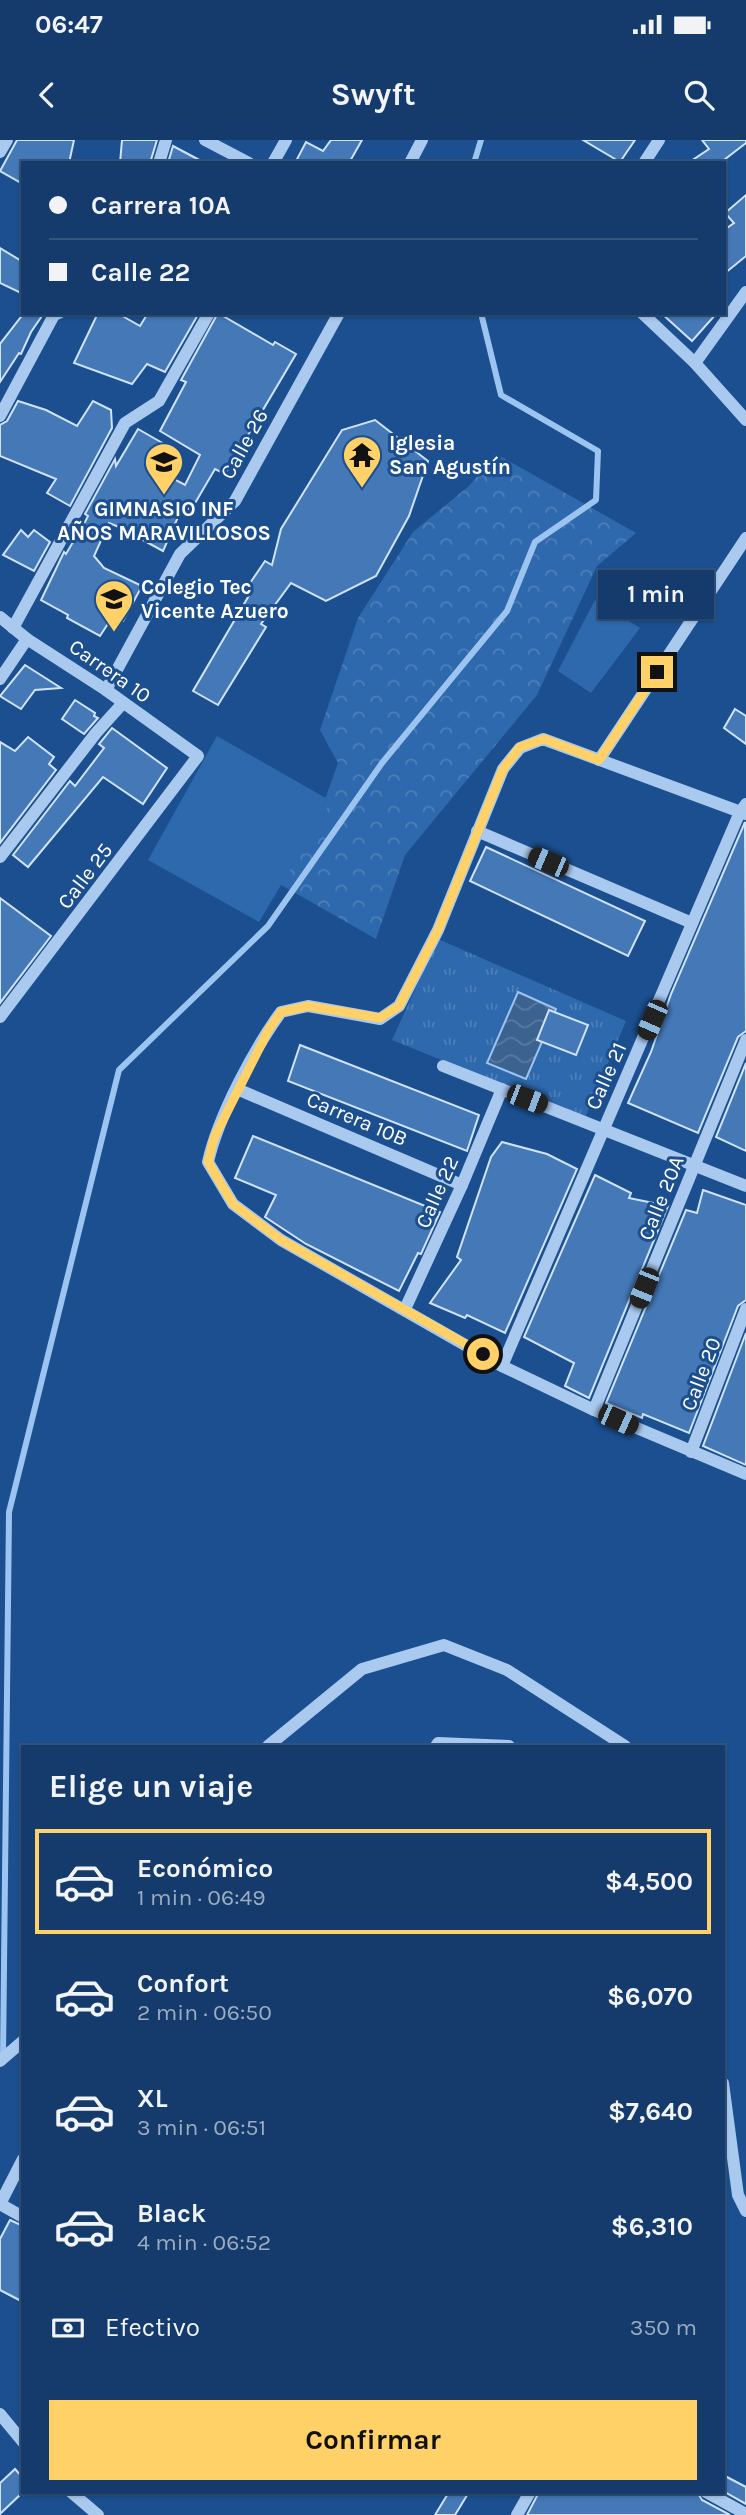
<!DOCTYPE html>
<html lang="es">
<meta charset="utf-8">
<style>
body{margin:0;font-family:Karla,sans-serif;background:#1d4271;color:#f1f3f6;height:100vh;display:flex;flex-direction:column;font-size:26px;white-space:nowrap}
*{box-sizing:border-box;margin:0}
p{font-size:23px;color:#9dadc1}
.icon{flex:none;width:38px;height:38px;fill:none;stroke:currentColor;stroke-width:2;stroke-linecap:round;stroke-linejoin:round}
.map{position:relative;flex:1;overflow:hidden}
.side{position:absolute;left:21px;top:1605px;width:704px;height:749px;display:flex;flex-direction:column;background:#143b6b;border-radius:0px;box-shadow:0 2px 5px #0004,0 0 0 2px #33557e}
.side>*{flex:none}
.guide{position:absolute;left:21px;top:21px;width:705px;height:154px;border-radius:0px;box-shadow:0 2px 5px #0004,0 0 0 2px #33557e;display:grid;align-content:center;height:154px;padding:0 28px;background:#143b6b}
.end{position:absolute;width:32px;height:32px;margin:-16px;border:9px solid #ffd166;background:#111;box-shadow:0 0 0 4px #111}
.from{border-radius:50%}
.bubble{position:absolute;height:49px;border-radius:0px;background:#143b6b;box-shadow:0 2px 5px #0004,0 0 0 2px #33557e;font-size:23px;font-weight:700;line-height:49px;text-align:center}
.car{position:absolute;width:21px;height:42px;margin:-21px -10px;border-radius:9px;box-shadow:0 0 5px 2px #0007;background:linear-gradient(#222 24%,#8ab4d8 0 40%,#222 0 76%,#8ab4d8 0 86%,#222 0)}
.guide b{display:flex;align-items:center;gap:24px;height:66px;font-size:26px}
.guide b+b{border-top:2px solid #33557e}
.guide i{width:18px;height:18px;background:#f1f3f6}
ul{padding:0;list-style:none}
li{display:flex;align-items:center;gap:21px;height:105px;margin:0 14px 10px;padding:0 14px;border:4px solid transparent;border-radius:0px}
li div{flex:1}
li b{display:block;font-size:26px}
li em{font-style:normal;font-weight:700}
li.selected{border-color:#ffd166}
li>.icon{width:63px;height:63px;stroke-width:1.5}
h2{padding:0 28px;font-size:32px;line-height:84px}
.pay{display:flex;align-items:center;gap:18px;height:77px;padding:0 28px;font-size:26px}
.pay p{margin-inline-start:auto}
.primary-button{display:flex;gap:14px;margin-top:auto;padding:14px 28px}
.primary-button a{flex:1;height:80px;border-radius:0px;background:#ffd166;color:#111;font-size:28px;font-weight:700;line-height:80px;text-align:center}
.status{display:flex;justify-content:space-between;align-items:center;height:49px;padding:0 35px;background:#143b6b;direction:ltr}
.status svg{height:19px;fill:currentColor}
header{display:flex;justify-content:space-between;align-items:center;height:91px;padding:0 28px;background:#143b6b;font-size:32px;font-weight:700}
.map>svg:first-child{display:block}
</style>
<div class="status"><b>06:47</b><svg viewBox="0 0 49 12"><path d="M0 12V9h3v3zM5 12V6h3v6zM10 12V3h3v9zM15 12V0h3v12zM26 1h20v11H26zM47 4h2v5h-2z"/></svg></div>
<header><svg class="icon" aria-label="back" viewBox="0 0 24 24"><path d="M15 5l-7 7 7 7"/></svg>Swyft<svg class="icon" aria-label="search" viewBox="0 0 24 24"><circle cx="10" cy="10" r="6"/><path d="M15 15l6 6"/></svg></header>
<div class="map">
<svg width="746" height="2375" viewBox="0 0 746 2375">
<defs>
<pattern id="forest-crowns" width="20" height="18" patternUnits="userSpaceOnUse" patternTransform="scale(1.75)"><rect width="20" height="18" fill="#2e69ad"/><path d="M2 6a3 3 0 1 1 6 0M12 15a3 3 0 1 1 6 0" fill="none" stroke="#4d80b9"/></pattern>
<pattern id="park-tufts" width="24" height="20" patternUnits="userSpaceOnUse" patternTransform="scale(1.75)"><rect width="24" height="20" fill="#2e69ad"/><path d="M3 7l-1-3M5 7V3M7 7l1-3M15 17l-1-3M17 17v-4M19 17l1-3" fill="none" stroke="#4d80b9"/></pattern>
<pattern id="water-waves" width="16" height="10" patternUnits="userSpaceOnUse" patternTransform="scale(1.75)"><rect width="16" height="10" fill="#3c6290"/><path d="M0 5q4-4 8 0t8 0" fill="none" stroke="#597aa1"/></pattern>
</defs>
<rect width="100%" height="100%" fill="#1b4f8f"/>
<polygon fill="url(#forest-crowns)" points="495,313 636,393 597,426 537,555 405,715 376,799 246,725 324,662 338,623 320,590 358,478 413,392 470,345"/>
<polygon fill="url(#park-tufts)" points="438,799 626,881 585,978 392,900"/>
<g fill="#2e69ad">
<polygon points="595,460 640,488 591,553 558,531"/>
<polygon points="217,596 331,661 259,782 148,720"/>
</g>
<polygon fill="url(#water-waves)" stroke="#9cc4f0" stroke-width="2" points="518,852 556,869 526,939 487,923"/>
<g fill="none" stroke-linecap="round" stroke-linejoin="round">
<g stroke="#9cc4f0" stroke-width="6">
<polyline points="474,23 481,0"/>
<polyline points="3,1918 9,1372 119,930 268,786 382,623 507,471 535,402 596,360 598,311 501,255 481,173"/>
</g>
</g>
<g fill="#4478b7" stroke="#cfe3fa" stroke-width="2">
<polygon points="17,0 74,0 69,23 23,23 23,44 0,31"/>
<polygon points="122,0 157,0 150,23 120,23"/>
<polygon points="331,0 362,0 349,23 295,23 306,2 323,11"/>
<polygon points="583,0 635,0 620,22"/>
<polygon points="702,0 746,0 746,3 720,23 688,23 709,9"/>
<polygon points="173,6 205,23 168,23"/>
<polygon points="746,55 746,116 724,134 724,90 734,83 725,73"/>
<polygon points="0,108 23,122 23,154 0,143"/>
<polygon points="24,173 44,173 31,192 21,214 19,213 0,242 0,204"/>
<polygon points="98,173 117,173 140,186 148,173 199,173 165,232 147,224 132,244 74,223"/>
<polygon points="218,173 273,205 275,202 296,214 225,334 215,329 191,370 183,366 163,411 119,387 109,383 94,416 104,428 142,446 123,481 113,476 100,496 67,478 68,475 41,460 64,412 66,414 86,380 88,376 85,374 115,319 116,326 138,289 166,305 153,328 185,345 200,315 160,291 186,242 181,240"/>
<polygon points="661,173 717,173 692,201"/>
<polygon points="18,261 46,270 77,286 93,261 111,270 112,288 70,366 47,353 56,339 0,316 0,285 7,281"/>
<polygon points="375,280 428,321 409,376 376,436 326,461 291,443 261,484 266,487 218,565 193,551 251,452 246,449 265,421 272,425 281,389 342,290"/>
<polygon points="21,390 28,397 34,390 50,402 34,431 3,415"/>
<polygon points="25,525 61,548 35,550 21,569 0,556"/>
<polygon points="75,560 95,573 94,576 98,578 84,594 62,579"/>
<polygon points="735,569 746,576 746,604 724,588"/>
<polygon points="112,588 167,628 143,664 103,637 28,727 13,715 70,641 75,646 104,608 99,604"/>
<polygon points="28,597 54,617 49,624 56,630 0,703 0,602 15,611"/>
<polygon points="745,682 746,891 738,897 698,993 628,963 651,912 671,854"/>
<polygon points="486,707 645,781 628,816 470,741"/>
<polygon points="0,758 51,796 0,863"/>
<polygon points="549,870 588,885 576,915 537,900"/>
<polygon points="300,905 479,975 467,1011 288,941"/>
<polygon points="746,923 746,1011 716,997"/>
<polygon points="253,996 440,1072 421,1114 418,1113 399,1151 306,1104 265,1077 276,1055 235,1038"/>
<polygon points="502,1002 547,1014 577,1029 505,1193 467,1175 465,1178 430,1163 461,1120 457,1117 491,1017"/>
<polygon points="595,1035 631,1053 629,1058 668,1066 589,1258 565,1246 574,1223 524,1197"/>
<polygon points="703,1050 746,1065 746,1160 738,1166 689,1293 643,1274 642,1278 606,1263 686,1070 697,1073"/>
<polygon points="746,1193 746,1325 703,1306"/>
<polygon points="10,2080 23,2086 23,2162 0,2150 0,2099"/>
<polygon points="15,2329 23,2338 23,2352 0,2374 0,2343"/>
<polygon points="725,2336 746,2347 746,2364 723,2351"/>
<polygon points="449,2352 469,2352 455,2375 435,2375"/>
<polygon points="539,2352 697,2352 702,2360 730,2375 527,2375"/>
</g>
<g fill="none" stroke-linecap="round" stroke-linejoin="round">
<g stroke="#a9c9ee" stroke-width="12">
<polyline points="205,0 249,23"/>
<polyline points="0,12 7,0"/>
<polyline points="159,23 166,0"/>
<polyline points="273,23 286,0"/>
<polyline points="410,23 422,0"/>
<polyline points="644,23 659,0"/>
<polyline points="642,173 695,223 746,280"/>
<polyline points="695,223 746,152"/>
<polyline points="0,276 54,175 59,173"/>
<polyline points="0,477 27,499 106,550 198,616 0,877"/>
<polyline points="13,488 125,283 159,261 209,173"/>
<polyline points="0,539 27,499"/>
<polyline points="106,550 180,414 235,361 339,173"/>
<polyline points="599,620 746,398"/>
<path d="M746,674L543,599L520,608L503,629L438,790L399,866L380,879L308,866L281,872C254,909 218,977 208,1022L233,1064L281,1100L502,1226L594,1270L746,1334"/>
<polyline points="477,691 692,783"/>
<polyline points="0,717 96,593 123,563"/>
<polyline points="443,926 746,1046"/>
<polyline points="237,949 462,1045"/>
<polyline points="405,1169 462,1045 502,949"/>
<polyline points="502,1226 740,672 746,664"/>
<polyline points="594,1270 746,900"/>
<polyline points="691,1312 746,1169"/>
<polyline points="268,1606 362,1529 444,1505 507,1530 625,1606"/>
<polyline points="436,1606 438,1603 509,1606"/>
<polyline points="0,1921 23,1901"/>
<polyline points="723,1943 738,2055 746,2071"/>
<polyline points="0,2064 23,2019"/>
<polyline points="0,2064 23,2077"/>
<polyline points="0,2274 23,2302"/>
<polyline points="71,2352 98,2375"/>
<polyline points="706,2352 746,2374"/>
<polyline points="517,2375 530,2352"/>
</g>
</g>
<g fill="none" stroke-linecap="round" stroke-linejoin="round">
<polyline stroke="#ffd166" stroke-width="9" points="483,1214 281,1100 233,1064 208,1022 214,998 269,889 281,872 308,866 380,878 399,866 438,790 503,629 520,607 544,599 599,620 657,532"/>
</g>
<defs>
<g id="temple-pin" transform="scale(2.0125)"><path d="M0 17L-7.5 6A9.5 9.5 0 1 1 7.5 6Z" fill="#ffd166" stroke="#1b4f8f"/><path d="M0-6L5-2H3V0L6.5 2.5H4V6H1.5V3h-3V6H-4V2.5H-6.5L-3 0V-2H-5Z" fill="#111"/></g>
<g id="school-pin" transform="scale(2.0125)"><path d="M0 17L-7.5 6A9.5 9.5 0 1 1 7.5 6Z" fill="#ffd166" stroke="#1b4f8f"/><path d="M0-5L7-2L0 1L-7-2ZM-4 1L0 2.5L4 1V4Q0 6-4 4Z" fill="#111"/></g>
</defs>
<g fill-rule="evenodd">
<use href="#temple-pin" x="362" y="315"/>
<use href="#school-pin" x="164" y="322"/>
<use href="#school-pin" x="114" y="459"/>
</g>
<g text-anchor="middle" stroke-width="6" stroke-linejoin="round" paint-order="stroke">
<g font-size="21" font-weight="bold" fill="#fff" stroke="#1b4f8f" text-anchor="start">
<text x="389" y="310">Iglesia<tspan x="389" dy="24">San Agustín</tspan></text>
<text x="164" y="376" text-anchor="middle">GIMNASIO INF<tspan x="164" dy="24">AÑOS MARAVILLOSOS</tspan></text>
<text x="141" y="454">Colegio Tec<tspan x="141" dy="24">Vicente Azuero</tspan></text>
</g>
<g font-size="21" fill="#fff" stroke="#1b4f8f">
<text transform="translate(244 304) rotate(-61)" y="7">Calle 26</text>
<text transform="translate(110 531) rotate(35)" y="7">Carrera 10</text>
<text transform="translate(85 736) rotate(-53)" y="7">Calle 25</text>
<text transform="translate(606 936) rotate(-66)" y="7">Calle 21</text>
<text transform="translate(357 979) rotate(23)" y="7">Carrera 10B</text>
<text transform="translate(437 1052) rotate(-66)" y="7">Calle 22</text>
<text transform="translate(661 1058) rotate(-68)" y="7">Calle 20A</text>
<text transform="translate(701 1234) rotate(-69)" y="7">Calle 20</text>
</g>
</g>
</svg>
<i class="end from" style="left:483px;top:1214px"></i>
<i class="end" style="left:657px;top:532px"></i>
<div class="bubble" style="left:598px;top:430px;width:116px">1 min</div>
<i class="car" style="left:548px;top:722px;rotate:293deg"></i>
<i class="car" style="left:652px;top:880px;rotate:204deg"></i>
<i class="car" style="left:527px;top:959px;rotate:111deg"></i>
<i class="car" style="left:644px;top:1148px;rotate:202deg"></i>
<i class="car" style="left:618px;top:1280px;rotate:114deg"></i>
<div class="guide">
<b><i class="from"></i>Carrera 10A</b>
<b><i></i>Calle 22</b>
</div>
<section class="side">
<h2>Elige un viaje</h2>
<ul>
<li class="selected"><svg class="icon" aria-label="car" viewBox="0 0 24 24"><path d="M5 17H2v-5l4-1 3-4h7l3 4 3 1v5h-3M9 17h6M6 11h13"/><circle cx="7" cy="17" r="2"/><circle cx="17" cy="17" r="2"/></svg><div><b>Económico</b><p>1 min · 06:49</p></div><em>$4,500</em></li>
<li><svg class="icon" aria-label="car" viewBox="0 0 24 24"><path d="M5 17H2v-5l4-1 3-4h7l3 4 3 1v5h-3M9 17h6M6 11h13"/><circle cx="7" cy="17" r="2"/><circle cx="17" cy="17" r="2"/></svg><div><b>Confort</b><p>2 min · 06:50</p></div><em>$6,070</em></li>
<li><svg class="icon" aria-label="car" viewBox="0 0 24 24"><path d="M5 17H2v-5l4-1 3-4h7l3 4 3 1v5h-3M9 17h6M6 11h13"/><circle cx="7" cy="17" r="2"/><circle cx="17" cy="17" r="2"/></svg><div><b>XL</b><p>3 min · 06:51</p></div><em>$7,640</em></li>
<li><svg class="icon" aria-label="car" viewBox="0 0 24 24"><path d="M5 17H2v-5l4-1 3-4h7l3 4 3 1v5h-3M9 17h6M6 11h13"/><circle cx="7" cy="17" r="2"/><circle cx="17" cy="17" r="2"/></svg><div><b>Black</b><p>4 min · 06:52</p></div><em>$6,310</em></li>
</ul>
<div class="pay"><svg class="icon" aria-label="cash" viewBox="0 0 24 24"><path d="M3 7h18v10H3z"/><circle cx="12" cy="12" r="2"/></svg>Efectivo<p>350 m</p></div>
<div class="primary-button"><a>Confirmar</a></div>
</section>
</div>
